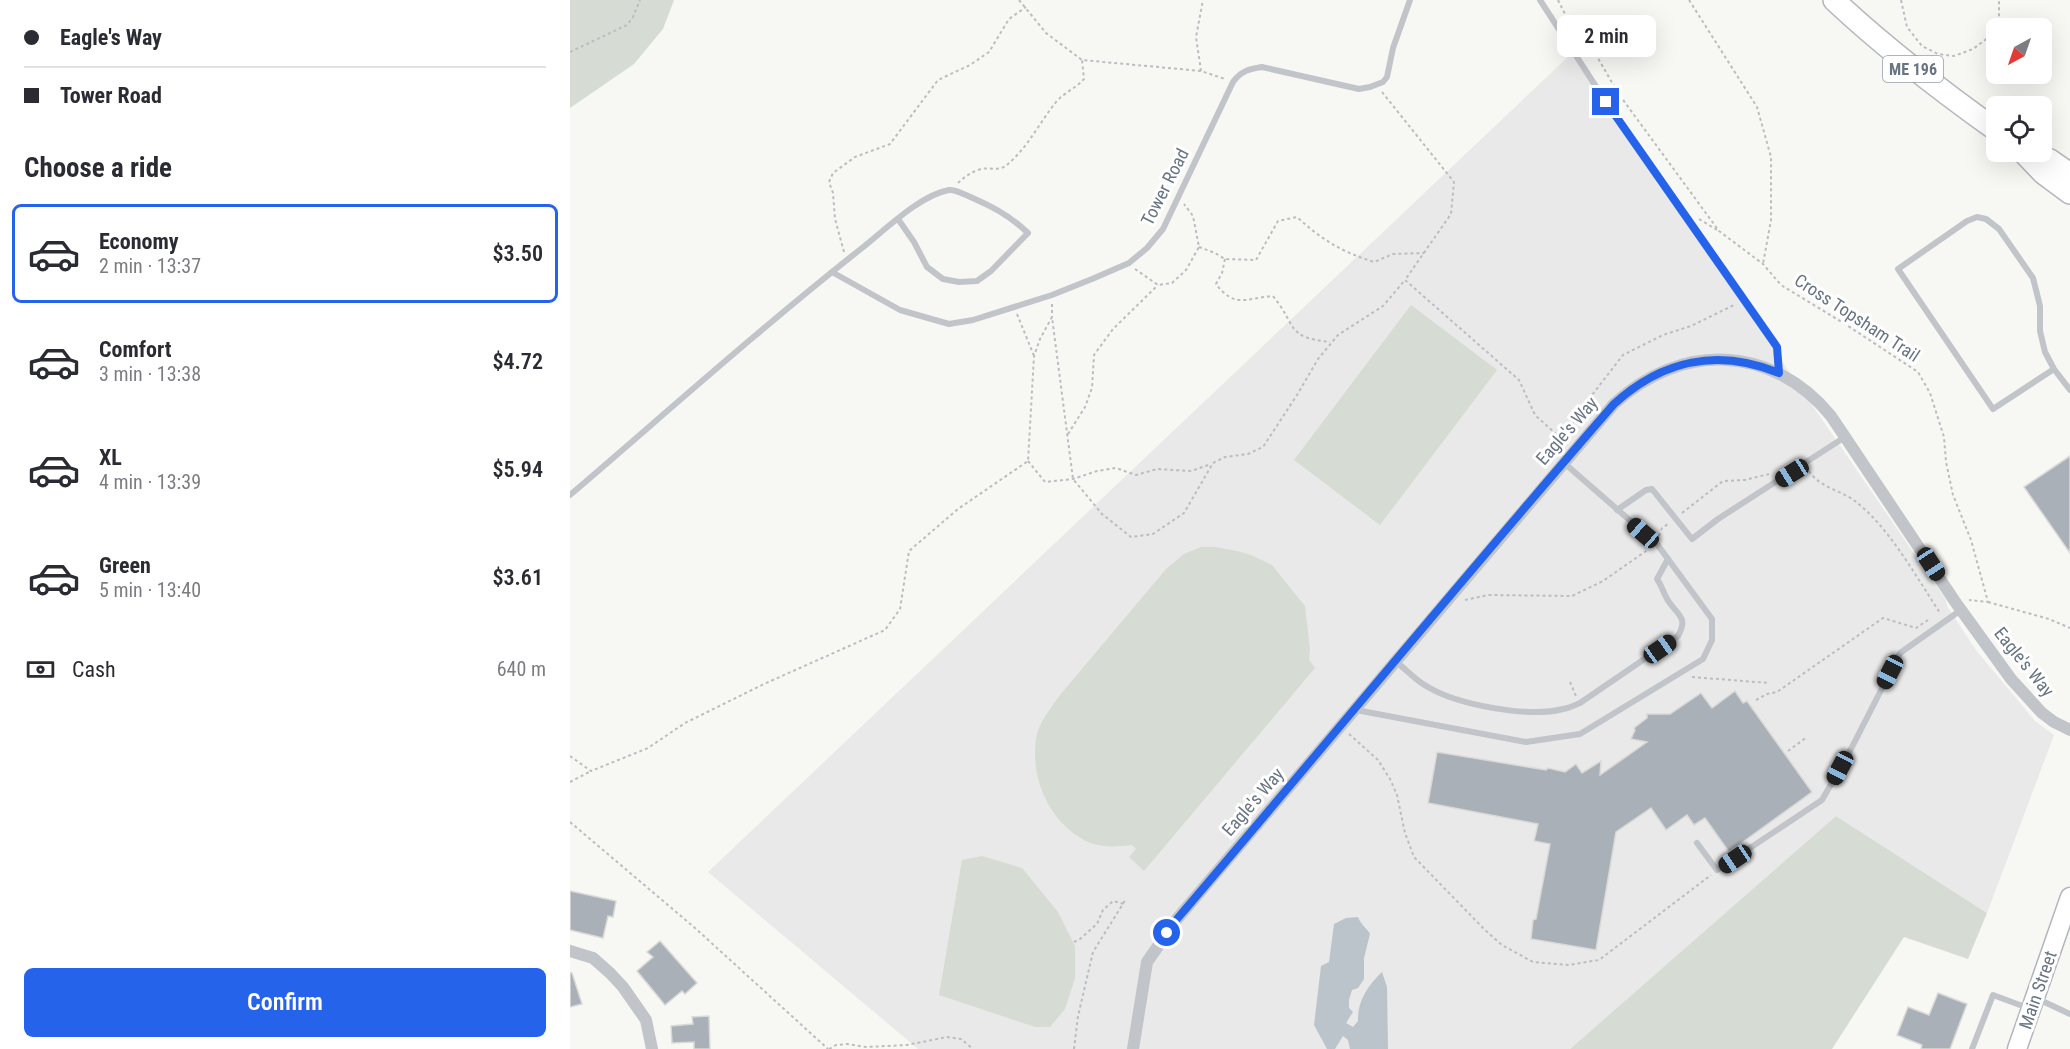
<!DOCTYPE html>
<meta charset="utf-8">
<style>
body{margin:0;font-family:"Roboto Condensed",sans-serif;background:#f7f7f7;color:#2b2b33;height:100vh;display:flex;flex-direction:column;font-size:22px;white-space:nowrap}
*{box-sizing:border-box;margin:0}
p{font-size:20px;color:#7c7c81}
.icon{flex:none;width:33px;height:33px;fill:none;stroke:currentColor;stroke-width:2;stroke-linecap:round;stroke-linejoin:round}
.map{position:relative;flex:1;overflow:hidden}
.panel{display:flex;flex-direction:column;background:#fff;width:570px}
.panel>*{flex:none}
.hud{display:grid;align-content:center;height:132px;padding:0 24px;background:#fff}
.needle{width:39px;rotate:220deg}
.controls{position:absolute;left:1416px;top:18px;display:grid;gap:12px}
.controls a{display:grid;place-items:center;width:66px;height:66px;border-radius:9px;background:#fff;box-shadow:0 6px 24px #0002;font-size:30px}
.end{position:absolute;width:27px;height:27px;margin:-14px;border:8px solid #2563eb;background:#fff;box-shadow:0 0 0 3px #fff}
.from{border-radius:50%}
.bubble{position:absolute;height:42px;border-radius:9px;background:#fff;box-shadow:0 6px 24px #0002;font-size:20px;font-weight:600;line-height:42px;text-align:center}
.car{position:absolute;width:18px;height:36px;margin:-18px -9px;border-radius:8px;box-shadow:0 0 4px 2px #0007;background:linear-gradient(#222 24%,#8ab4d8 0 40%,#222 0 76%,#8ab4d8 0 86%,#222 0)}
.hud b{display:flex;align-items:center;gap:21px;height:57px;font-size:22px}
.hud b+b{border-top:2px solid #e1e1e2}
.hud i{width:15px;height:15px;background:#2b2b33}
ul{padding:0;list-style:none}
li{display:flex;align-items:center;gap:18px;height:99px;margin:0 12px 9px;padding:0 12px;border:3px solid transparent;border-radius:9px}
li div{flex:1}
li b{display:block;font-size:22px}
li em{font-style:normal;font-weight:600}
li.current{border-color:#2563eb}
li>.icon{width:54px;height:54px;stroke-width:1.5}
h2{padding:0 24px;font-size:27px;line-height:72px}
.pay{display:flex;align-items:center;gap:15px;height:66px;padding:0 24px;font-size:22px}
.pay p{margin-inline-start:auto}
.primary-button{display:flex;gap:12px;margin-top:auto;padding:12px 24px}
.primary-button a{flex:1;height:69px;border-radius:9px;background:#2563eb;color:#fff;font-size:24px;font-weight:600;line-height:69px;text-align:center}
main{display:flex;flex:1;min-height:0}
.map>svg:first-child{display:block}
</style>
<main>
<section class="panel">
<div class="hud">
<b><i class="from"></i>Eagle's Way</b>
<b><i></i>Tower Road</b>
</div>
<h2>Choose a ride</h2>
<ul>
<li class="current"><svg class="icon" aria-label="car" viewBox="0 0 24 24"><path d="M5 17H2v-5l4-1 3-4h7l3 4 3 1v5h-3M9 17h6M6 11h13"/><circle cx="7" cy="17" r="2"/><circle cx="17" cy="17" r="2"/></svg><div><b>Economy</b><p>2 min · 13:37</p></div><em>$3.50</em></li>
<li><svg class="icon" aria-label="car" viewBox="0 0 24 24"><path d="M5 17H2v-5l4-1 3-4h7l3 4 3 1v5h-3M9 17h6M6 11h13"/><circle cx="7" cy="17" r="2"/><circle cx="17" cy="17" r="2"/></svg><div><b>Comfort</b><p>3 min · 13:38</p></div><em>$4.72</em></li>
<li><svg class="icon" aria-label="car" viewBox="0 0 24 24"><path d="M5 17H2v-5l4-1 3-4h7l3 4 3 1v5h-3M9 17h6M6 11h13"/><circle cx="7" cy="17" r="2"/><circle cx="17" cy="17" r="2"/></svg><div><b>XL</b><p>4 min · 13:39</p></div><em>$5.94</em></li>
<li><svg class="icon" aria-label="car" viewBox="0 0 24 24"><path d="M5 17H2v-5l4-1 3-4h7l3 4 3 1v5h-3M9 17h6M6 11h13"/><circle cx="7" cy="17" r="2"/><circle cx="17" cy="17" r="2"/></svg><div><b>Green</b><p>5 min · 13:40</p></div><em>$3.61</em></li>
</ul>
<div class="pay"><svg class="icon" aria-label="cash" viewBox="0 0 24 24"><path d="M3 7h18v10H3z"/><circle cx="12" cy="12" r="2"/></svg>Cash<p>640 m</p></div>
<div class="primary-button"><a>Confirm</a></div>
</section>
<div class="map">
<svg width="1500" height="1049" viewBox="0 0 1500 1049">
<rect width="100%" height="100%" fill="#f7f7f4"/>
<polygon fill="#e8e9e8" points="1001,54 1376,600 1377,606 1405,649 1465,721 1484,735 1417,913 1266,816 1000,1049 348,1049 138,872"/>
<g fill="#d6dcd4">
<polygon points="0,0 104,0 93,29 64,64 0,108"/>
<polygon points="841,305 927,370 810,525 724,460"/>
<path d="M631,547H646L667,551L681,555L702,565L735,606L740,650L739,660L745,668L574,871L559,857L566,849L562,845C547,847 530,848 516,841C480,823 460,779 466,739C468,723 481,708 490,695L596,569L614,554Z"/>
<polygon points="1266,816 1417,913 1398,959 1334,937 1262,1049 1000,1049"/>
<polygon points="412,856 452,868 488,912 505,946 505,978 495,1009 480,1027 465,1027 369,995 392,860"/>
</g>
<path fill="#bbc4ca" d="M788,917C791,925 796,927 800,934L794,958V979L788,988L782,990L779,1000V1008L783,1012L776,1023L783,1027L788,1021C787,1002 798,985 812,972L817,987L818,1049H780L778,1040L773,1036L765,1049H757L744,1025L751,966L759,962L764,924L776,918Z"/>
<g fill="#aab0b7" stroke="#d9d9d7" stroke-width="1.5">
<polygon points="1500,456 1500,553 1454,487"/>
<polygon points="1165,691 1173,703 1177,701 1242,792 1159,852 1135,818 1124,825 1117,815 1096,830 1081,808 1046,832 1026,950 961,939 963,920 966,919 980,844 964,841 968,824 858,803 867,752 976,770 978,768 995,772 1006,764 1012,773 1031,761 1030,775 1077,742 1061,739 1065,730 1064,728 1077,718 1077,714 1100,714 1131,693 1142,708"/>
<polygon points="0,891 46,901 43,917 38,916 33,938 0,930"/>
<polygon points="90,941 127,983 115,994 112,991 95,1005 67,971 83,957 77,952"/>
<polygon points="0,973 2,973 12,1004 0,1007"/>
<polygon points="1368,993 1397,1004 1380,1049 1351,1049 1352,1045 1327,1035 1338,1007 1359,1015"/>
<polygon points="139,1016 140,1049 124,1049 124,1042 102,1043 101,1026 123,1024 122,1017"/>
</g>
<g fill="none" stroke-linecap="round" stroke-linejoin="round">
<g stroke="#b3b7bd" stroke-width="21">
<polyline id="secondary" points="1447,1049 1500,897"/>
</g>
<g stroke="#b4b7bb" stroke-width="24">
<g id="trunk">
<path d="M1264,0C1315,48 1370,90 1426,130"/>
<polyline points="1453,152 1473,173 1500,193"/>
<polyline points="1461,152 1480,160 1500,174"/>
</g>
</g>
<g stroke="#bbbdc0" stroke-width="2" stroke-dasharray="3 3" stroke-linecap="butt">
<polyline points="449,0 476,33 512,60 631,71 655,79"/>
<polyline points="988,0 997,18 1017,39 1048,93 1149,231 1193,264 1211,285 1275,324 1348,372 1360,393 1374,437 1376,462 1383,495 1401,540 1418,602 1399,600"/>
<polyline points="1119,0 1187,107 1201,157 1201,220 1193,264"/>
<polyline points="1331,0 1337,27 1352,46 1368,54 1384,56 1403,49 1419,37 1429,22 1429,0"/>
<polyline points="0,52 57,25 63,17 70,0"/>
<polyline points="631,71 626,37 633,0"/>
<polyline points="812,92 884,182 881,214 835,280"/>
<path d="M388,183C395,176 402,172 411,169C421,167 430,172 438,164C458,147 470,122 486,102C495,92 506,88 514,79L512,60"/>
<polyline points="1129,219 1147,230"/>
<path d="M629,247L645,253L655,259L686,260L708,221L727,217C752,240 772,252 804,262L823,254L854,253"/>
<polyline points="274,252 265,219 263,193 259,182 263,173 285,157 320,144 368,80 400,65 419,52 439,19 456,7"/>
<path d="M655,259L652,273L646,284C665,309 676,298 703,296C728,327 715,337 760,342"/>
<polyline points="565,269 588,285 602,283 616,270 629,247 623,216 614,204"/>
<polyline points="482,304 482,317"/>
<polyline points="447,314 464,356"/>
<polyline points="498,434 515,407 522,388 524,355 543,329 588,285"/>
<polyline points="992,439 1022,395 1053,355 1093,335 1121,326 1166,304"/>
<polyline points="458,461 475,482 503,479 527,471 546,468 566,475 587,469 621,471 641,464"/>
<path d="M1239,471C1249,487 1270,490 1285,501C1319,527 1347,578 1370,613"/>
<polyline points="1112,513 1153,481 1175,480 1199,474"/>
<polyline points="1089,536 1092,528 1098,524"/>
<polyline points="895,600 918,595 1002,596 1033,581 1079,549"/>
<polyline points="1418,602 1479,619 1500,628"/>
<polyline points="1122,677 1199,683"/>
<polyline points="1000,682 1006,696"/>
<polyline points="1186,700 1197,694 1207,692 1313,618 1346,628 1358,620"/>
<polyline points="779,734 808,760 820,779 827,795 835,833 844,857 915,930 932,945 963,962 999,965 1029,960 1141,875"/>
<polyline points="1218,751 1237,737"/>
<polyline points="0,756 21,771 78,748 115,723 194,684 315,630 330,609 339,551 388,509 458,461 464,356 470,339 482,317 503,479 532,514 561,537 583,534 614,513 643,463 655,457 678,454 693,447 727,395 748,359 768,335 813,306 835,280 949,380 965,415 995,442"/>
<polyline points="0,782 21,771"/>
<polyline points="0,822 125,928 258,1049"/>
<polyline points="504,942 510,939 527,924 533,910 543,901 554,904"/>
<polyline points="259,1049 266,1045 277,1044 296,1047 337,1045 377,1037 391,1039 403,1049"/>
<polyline points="504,1049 508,1016 523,952 556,899"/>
</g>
<g stroke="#c1c4c8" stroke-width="6">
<polyline points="970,0 1036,102 1207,347 1209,373"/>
<path d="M262,272L330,310L379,324L403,320L482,295L522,279L559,263L577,248L593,229L663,82C671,71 679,69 692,67L789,89L800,87L813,82L817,77L823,48L840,0"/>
<polyline points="1484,369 1423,409 1328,269 1397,221 1407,217 1416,219 1429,229 1463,278 1470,306 1470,331 1475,352 1484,369 1500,390"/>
<path d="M0,495C97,412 192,327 292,248C315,230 350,195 379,190C385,189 390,193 396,195C421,206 438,214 458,233L421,271L407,281L389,282L373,279L357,267L344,242L328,219"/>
<polyline points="1047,510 1076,490 1082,489 1122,539 1148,519 1275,437"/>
<path d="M825,661C836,669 846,681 858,687C888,705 959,718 993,709C999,708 1005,705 1010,703L1108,636C1118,618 1109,616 1099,602C1094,595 1092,586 1087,579L1098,559"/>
<polyline points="786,710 956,742 1010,734 1133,659 1142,640 1142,619 1087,544 993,462"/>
<polyline points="1127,843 1147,870 1252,800 1281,749 1330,653 1391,610"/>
<polyline points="1468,999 1500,1014"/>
<polyline points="1402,1049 1423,995 1458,1008"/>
</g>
<g stroke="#c1c4c8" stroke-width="12">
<polyline points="0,951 23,958 40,973 53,987 76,1020 82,1049"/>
<path d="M563,1049L577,962L607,919L1044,404C1111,342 1202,344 1261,416L1386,603L1441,679L1472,713L1484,722L1500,730"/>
</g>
<use href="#secondary" stroke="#fff" stroke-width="18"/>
<use href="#trunk" stroke="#fff" stroke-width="21"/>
</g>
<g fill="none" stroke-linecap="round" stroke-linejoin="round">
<path stroke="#2563eb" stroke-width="8" d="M597,933L607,919C753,748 896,574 1044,404C1092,360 1148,348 1209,373L1207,347L1036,102"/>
</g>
<g text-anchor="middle" stroke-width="6" stroke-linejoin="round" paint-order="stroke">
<rect fill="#fff" stroke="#959ea9" stroke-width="1.5" x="1313" y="56" width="60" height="26" rx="4.5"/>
<g font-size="16" font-weight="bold" fill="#687484">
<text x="1343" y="75">ME 196</text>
</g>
<g font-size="18" fill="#687484" stroke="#fff">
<text transform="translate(595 187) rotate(-63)" y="6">Tower Road</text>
<text transform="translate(1287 318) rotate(33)" y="6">Cross Topsham Trail</text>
<text transform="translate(997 431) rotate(-49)" y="6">Eagle's Way</text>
<text transform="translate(1454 662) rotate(51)" y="6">Eagle's Way</text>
<text transform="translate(683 802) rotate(-49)" y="6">Eagle's Way</text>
<text transform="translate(1468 990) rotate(-71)" y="6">Main Street</text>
</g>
</g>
</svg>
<div class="controls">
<a><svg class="needle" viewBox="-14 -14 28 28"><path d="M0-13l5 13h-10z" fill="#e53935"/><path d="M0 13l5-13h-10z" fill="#7c7c81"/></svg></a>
<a><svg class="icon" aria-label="locate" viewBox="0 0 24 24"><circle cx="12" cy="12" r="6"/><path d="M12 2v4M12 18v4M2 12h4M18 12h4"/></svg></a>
</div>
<i class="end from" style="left:597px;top:933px"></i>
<i class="end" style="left:1036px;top:102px"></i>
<div class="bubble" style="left:987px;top:15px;width:99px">2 min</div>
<i class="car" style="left:1222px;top:473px;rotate:238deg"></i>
<i class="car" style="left:1073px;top:533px;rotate:311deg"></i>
<i class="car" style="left:1361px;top:564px;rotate:147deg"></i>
<i class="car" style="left:1090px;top:649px;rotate:55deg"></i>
<i class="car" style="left:1320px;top:672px;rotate:207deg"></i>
<i class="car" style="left:1270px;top:768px;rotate:208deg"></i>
<i class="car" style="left:1165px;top:859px;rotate:236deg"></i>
</div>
</main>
